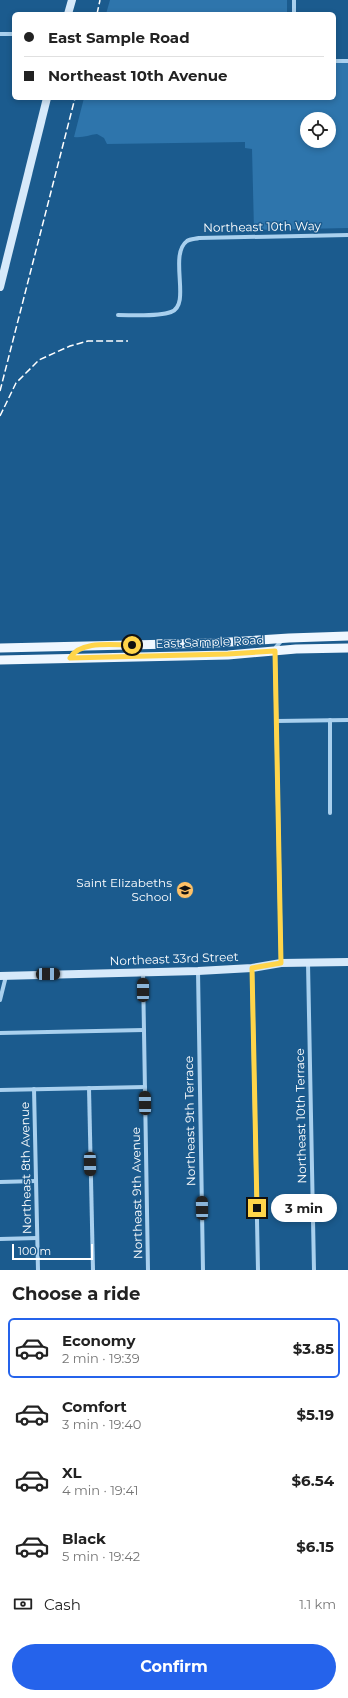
<!DOCTYPE html>
<meta charset="utf-8">
<style>
body{margin:0;font-family:Montserrat,sans-serif;background:#f6f6f6;color:#222;height:100vh;display:flex;flex-direction:column;font-size:15px;white-space:nowrap}
*{box-sizing:border-box;margin:0}
p{font-size:13px;color:#767676}
.icon{flex:none;width:22px;height:22px;fill:none;stroke:currentColor;stroke-width:2;stroke-linecap:round;stroke-linejoin:round}
.map{position:relative;height:1270px;overflow:hidden}
.details{display:flex;flex-direction:column;background:#fff;flex:1}
.details>*{flex:none}
.guide{position:absolute;left:12px;top:12px;width:324px;height:88px;border-radius:6px;box-shadow:0 2px 6px #0003;display:grid;align-content:center;height:88px;padding:0 12px;background:#fff}
.controls{position:absolute;left:300px;top:112px;display:grid;gap:8px}
.controls a{display:grid;place-items:center;width:36px;height:36px;border-radius:50%;background:#fff;box-shadow:0 2px 6px #0003;font-size:20px}
.scale{position:absolute;left:12px;bottom:10px;width:81px;box-sizing:border-box;padding-left:4px;border:2px solid #fff;border-top:0;font-size:11px;line-height:14px;white-space:nowrap;color:#fff;-webkit-text-stroke:3px #1b5b8e;paint-order:stroke}
.end{position:absolute;width:18px;height:18px;margin:-9px;border:5px solid #ffd54a;background:#111;box-shadow:0 0 0 2px #111}
.from{border-radius:50%}
.bubble{position:absolute;height:28px;border-radius:14px;background:#fff;box-shadow:0 2px 6px #0003;font-size:13px;font-weight:700;line-height:28px;text-align:center}
.car{position:absolute;width:12px;height:24px;margin:-12px -6px;border-radius:5px;box-shadow:0 0 3px 1px #0007;background:linear-gradient(#222 24%,#8ab4d8 0 40%,#222 0 76%,#8ab4d8 0 86%,#222 0)}
.guide b{display:flex;align-items:center;gap:14px;height:38px;font-size:15px}
.guide b+b{border-top:1px solid #e0e0e0}
.guide i{width:10px;height:10px;background:#222}
ul{padding:0;list-style:none}
li{display:flex;align-items:center;gap:12px;height:60px;margin:0 8px 6px;padding:0 4px;border:2px solid transparent;border-radius:6px}
li div{flex:1}
li b{display:block;font-size:15px}
li em{font-style:normal;font-weight:700}
li.on{border-color:#2563eb}
li>.icon{width:36px;height:36px;stroke-width:1.5}
h2{padding:0 12px;font-size:18px;line-height:48px}
.pay{display:flex;align-items:center;gap:10px;height:44px;padding:0 12px;font-size:15px}
.pay p{margin-inline-start:auto}
.primary-button{display:flex;gap:8px;margin-top:auto;padding:8px 12px}
.primary-button a{flex:1;height:46px;border-radius:24px;background:#2563eb;color:#fff;font-size:16px;font-weight:700;line-height:46px;text-align:center}
.map>svg:first-child{display:block}
</style>
<div class="map">
<svg width="348" height="1270" viewBox="0 0 348 1270">
<rect width="100%" height="100%" fill="#1b5b8e"/>
<g fill="#2e75ac" fill-rule="evenodd">
<polygon points="110,0 287,0 287,14 106,14"/>
<path d="M334,62H348V228L254,230L252,149L245,148V142L107,144L104,138L97,134C89,135 83,138 74,137L84,98H334ZM307,119H329V141H307Z"/>
</g>
<g fill="none" stroke-linecap="round" stroke-linejoin="round">
<g stroke="#a9d0ee" stroke-width="4">
<polyline points="294,0 294,14"/>
<polyline points="0,34 14,34"/>
<polyline points="334,61 348,61"/>
<path d="M118,315C133,315 157,317 171,312C192,305 168,255 187,241C190,239 195,239 199,238L348,235"/>
<polyline points="330,720 330,813"/>
<polyline points="276,721 348,720"/>
<polyline points="281,963 275,651 276,647 282,640"/>
<polyline points="308,963 314,1270"/>
<polyline points="252,968 258,1270"/>
<polyline points="198,971 203,1270"/>
<polyline points="143,972 148,1270"/>
<polyline points="0,1000 6,976"/>
<polyline points="0,1033 144,1030"/>
<polyline points="89,1088 93,1270"/>
<polyline points="34,1089 38,1270"/>
<polyline points="0,1090 145,1087"/>
<polyline points="0,1182 36,1181"/>
<polyline points="0,1239 37,1238"/>
</g>
<g stroke="#d6e9fa" stroke-width="8">
<polyline points="68,14 72,0"/>
<polyline points="0,287 47,98"/>
<polyline points="0,976 198,971 252,968 281,963 348,962"/>
</g>
<g stroke="#eff7ff" stroke-width="9">
<polyline points="0,648 215,643 289,638 348,636"/>
<polyline points="0,660 228,655 296,649 348,648"/>
</g>
<g stroke="#fff" stroke-width="1.5" stroke-dasharray="7 3" stroke-linecap="butt">
<polyline points="97,14 100,0"/>
<polyline points="0,391 75,98"/>
<polyline points="0,416 16,383 39,360 70,346 88,341 128,341"/>
</g>
</g>
<g fill="none" stroke-linecap="round" stroke-linejoin="round">
<path stroke="#ffd54a" stroke-width="5" d="M132,645C113,645 80,640 70,658L228,654L275,651L281,963L252,968L257,1208"/>
</g>
<defs>
<g id="school-disc" transform="scale(0.9)"><circle r="9.5" fill="#ffc166" stroke="#1b5b8e"/><path d="M0-5L7-2L0 1L-7-2ZM-4 1L0 2.5L4 1V4Q0 6-4 4Z" fill="#111"/></g>
</defs>
<g fill-rule="evenodd">
<use href="#school-disc" x="185" y="890"/>
</g>
<g text-anchor="middle" stroke-width="3" stroke-linejoin="round" paint-order="stroke">
<g font-size="12" fill="#fff" stroke="#1b5b8e">
<text transform="translate(262 227) rotate(-1)" y="4">Northeast 10th Way</text>
<text transform="translate(210 642) rotate(-2)" y="4">East Sample Road</text>
<text transform="translate(174 959) rotate(-2)" y="4">Northeast 33rd Street</text>
<text transform="translate(301 1116) rotate(-91)" y="4">Northeast 10th Terrace</text>
<text transform="translate(190 1121) rotate(-91)" y="4">Northeast 9th Terrace</text>
<text transform="translate(26 1168) rotate(-91)" y="4">Northeast 8th Avenue</text>
<text transform="translate(137 1193) rotate(-91)" y="4">Northeast 9th Avenue</text>
</g>
<g font-size="12" fill="#fff" stroke="#1b5b8e" text-anchor="end">
<text x="172" y="887">Saint Elizabeths<tspan x="172" dy="14">School</tspan></text>
</g>
</g>
</svg>
<div class="controls">
<a><svg class="icon" aria-label="locate" viewBox="0 0 24 24"><circle cx="12" cy="12" r="6"/><path d="M12 2v4M12 18v4M2 12h4M18 12h4"/></svg></a>
</div>
<div class="scale">100 m</div>
<i class="end from" style="left:132px;top:645px"></i>
<i class="end" style="left:257px;top:1208px"></i>
<div class="bubble" style="left:271px;top:1194px;width:66px">3 min</div>
<i class="car" style="left:48px;top:974px;rotate:89deg"></i>
<i class="car" style="left:143px;top:990px;rotate:0deg"></i>
<i class="car" style="left:145px;top:1103px;rotate:359deg"></i>
<i class="car" style="left:90px;top:1164px;rotate:179deg"></i>
<i class="car" style="left:202px;top:1208px;rotate:359deg"></i>
<div class="guide">
<b><i class="from"></i>East Sample Road</b>
<b><i></i>Northeast 10th Avenue</b>
</div>
</div>
<section class="details">
<h2>Choose a ride</h2>
<ul>
<li class="on"><svg class="icon" aria-label="car" viewBox="0 0 24 24"><path d="M5 17H2v-5l4-1 3-4h7l3 4 3 1v5h-3M9 17h6M6 11h13"/><circle cx="7" cy="17" r="2"/><circle cx="17" cy="17" r="2"/></svg><div><b>Economy</b><p>2 min · 19:39</p></div><em>$3.85</em></li>
<li><svg class="icon" aria-label="car" viewBox="0 0 24 24"><path d="M5 17H2v-5l4-1 3-4h7l3 4 3 1v5h-3M9 17h6M6 11h13"/><circle cx="7" cy="17" r="2"/><circle cx="17" cy="17" r="2"/></svg><div><b>Comfort</b><p>3 min · 19:40</p></div><em>$5.19</em></li>
<li><svg class="icon" aria-label="car" viewBox="0 0 24 24"><path d="M5 17H2v-5l4-1 3-4h7l3 4 3 1v5h-3M9 17h6M6 11h13"/><circle cx="7" cy="17" r="2"/><circle cx="17" cy="17" r="2"/></svg><div><b>XL</b><p>4 min · 19:41</p></div><em>$6.54</em></li>
<li><svg class="icon" aria-label="car" viewBox="0 0 24 24"><path d="M5 17H2v-5l4-1 3-4h7l3 4 3 1v5h-3M9 17h6M6 11h13"/><circle cx="7" cy="17" r="2"/><circle cx="17" cy="17" r="2"/></svg><div><b>Black</b><p>5 min · 19:42</p></div><em>$6.15</em></li>
</ul>
<div class="pay"><svg class="icon" aria-label="cash" viewBox="0 0 24 24"><path d="M3 7h18v10H3z"/><circle cx="12" cy="12" r="2"/></svg>Cash<p>1.1 km</p></div>
<div class="primary-button"><a>Confirm</a></div>
</section>
